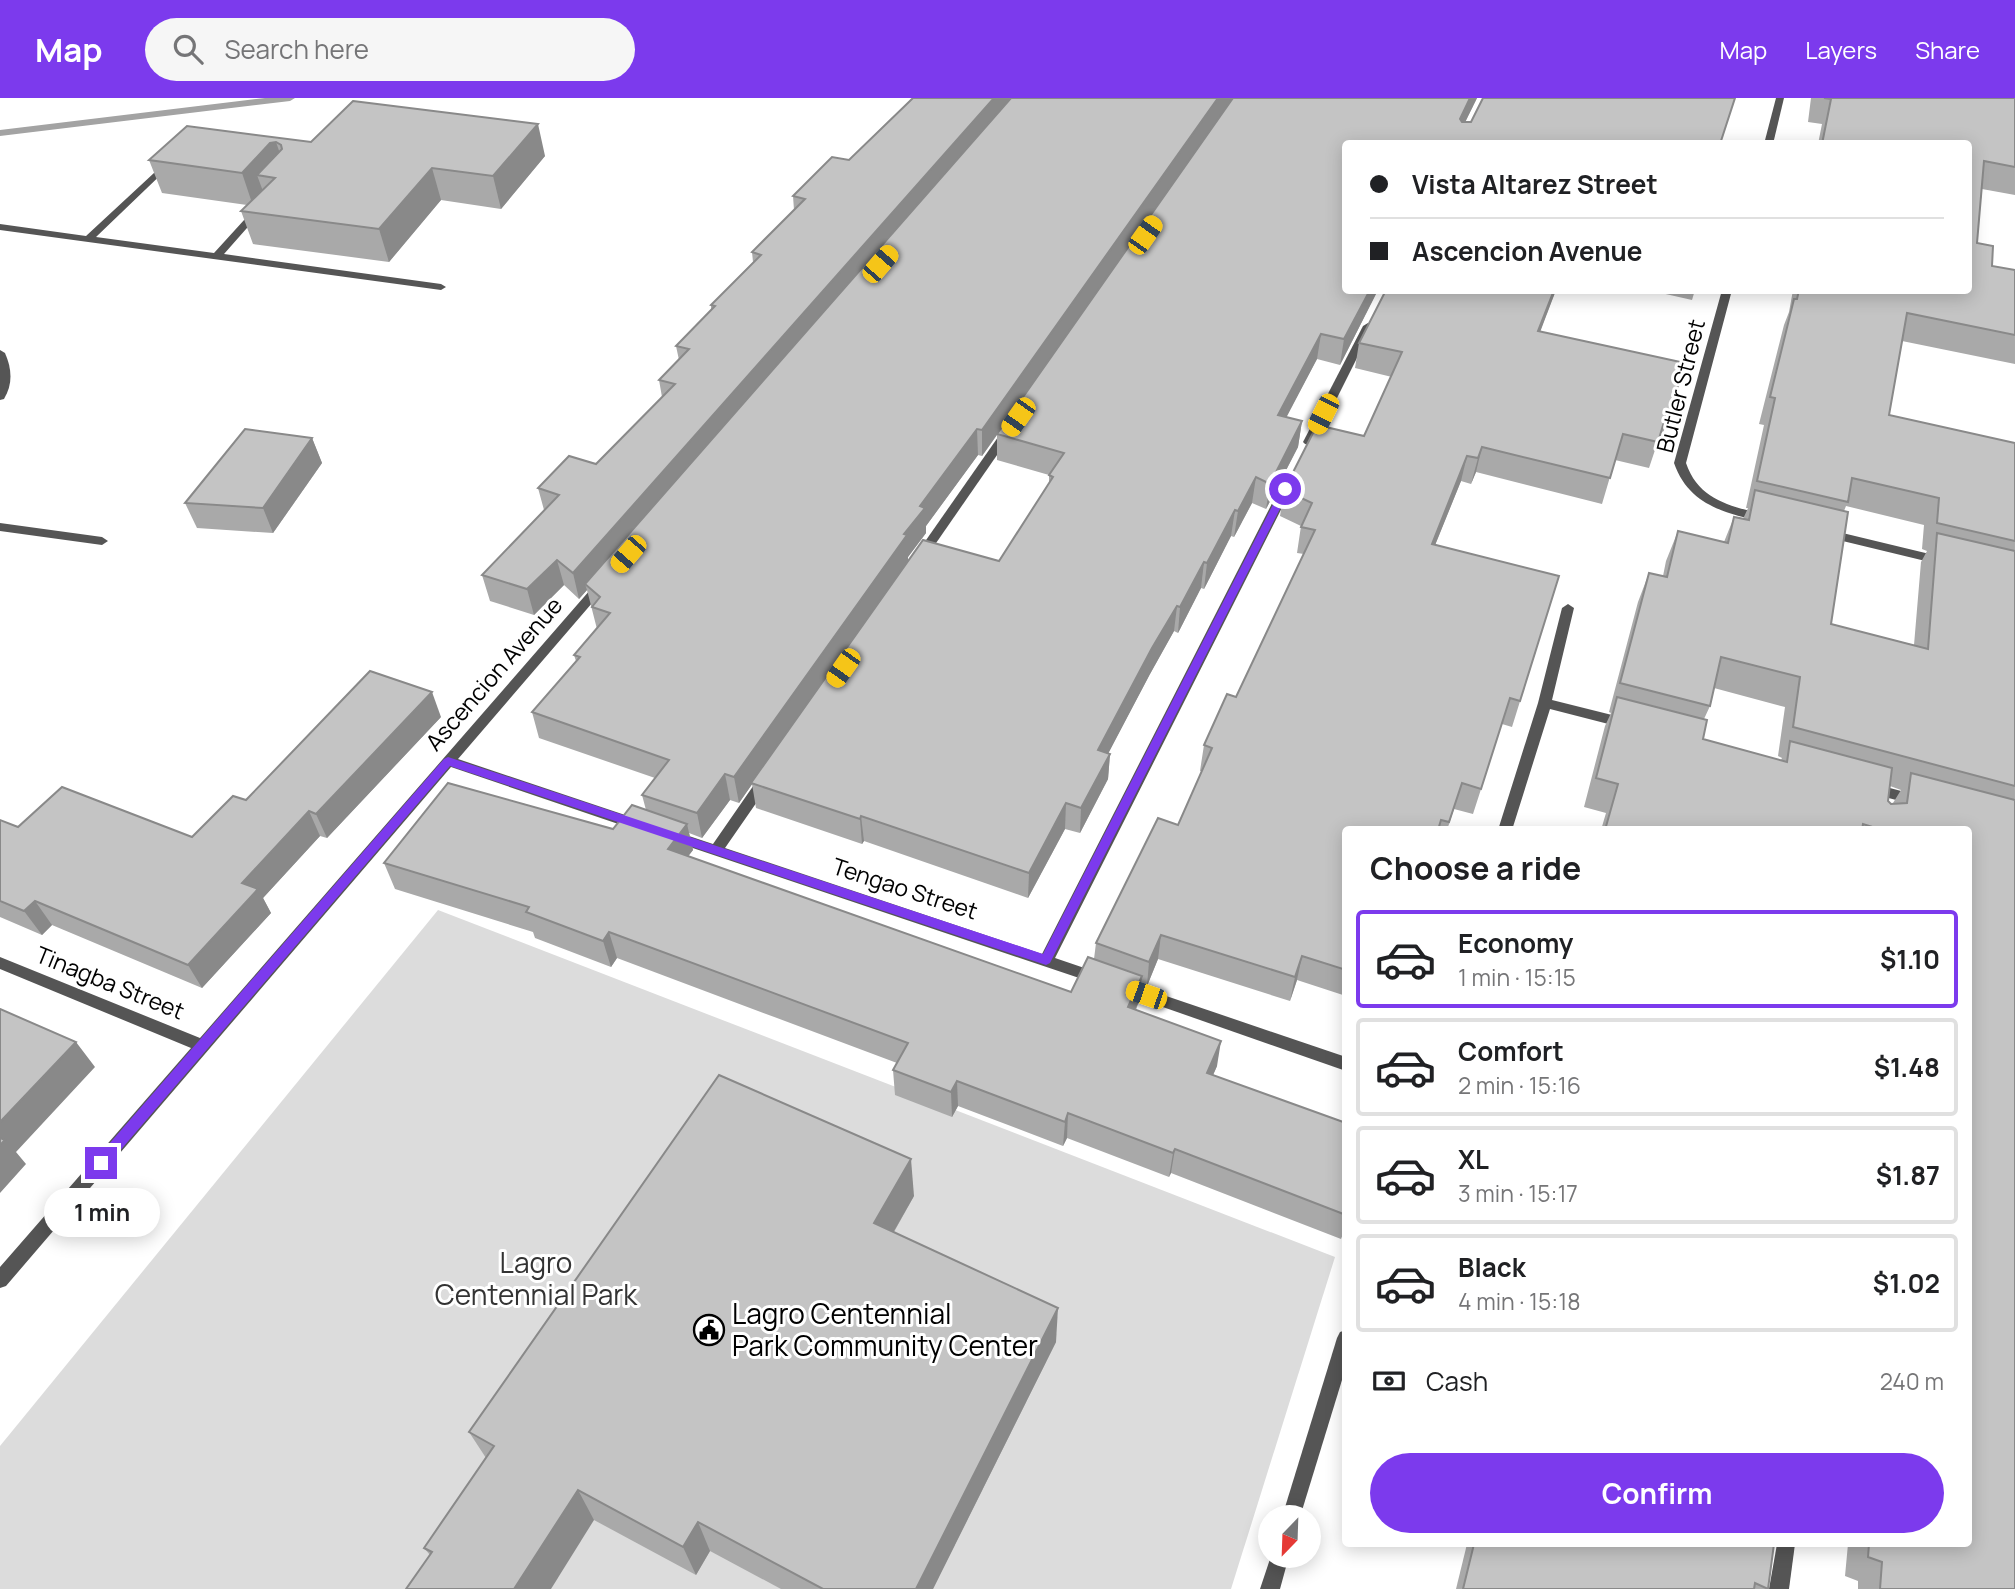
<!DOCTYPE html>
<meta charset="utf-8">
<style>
body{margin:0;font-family:Manrope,sans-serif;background:#f6f6f6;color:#202124;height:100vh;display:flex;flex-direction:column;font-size:26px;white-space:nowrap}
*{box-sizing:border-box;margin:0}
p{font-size:23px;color:#757577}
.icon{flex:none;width:38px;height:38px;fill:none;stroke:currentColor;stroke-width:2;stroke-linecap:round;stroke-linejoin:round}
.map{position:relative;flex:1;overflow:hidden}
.drawer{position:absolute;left:1342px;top:728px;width:630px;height:721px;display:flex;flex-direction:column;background:#fff;border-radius:7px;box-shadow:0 4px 18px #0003}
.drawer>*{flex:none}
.banner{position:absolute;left:1342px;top:42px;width:630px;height:154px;border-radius:7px;box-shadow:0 4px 18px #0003;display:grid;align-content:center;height:154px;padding:0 28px;background:#fff}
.needle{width:46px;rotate:203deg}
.buttons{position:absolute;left:1258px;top:1407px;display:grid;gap:14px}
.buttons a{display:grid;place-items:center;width:63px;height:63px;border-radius:50%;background:#fff;box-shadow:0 4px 18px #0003;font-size:35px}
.end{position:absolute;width:32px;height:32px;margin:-16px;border:9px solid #7c3aed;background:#fff;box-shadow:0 0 0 4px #fff}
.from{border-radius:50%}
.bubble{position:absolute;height:49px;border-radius:24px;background:#fff;box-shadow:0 4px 18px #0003;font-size:23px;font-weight:700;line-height:49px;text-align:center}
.car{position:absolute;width:21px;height:42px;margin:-21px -10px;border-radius:9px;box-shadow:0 0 5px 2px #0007;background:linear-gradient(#f5c518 24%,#345 0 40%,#f5c518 0 76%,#345 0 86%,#f5c518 0)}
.banner b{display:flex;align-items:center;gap:24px;height:66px;font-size:26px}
.banner b+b{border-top:2px solid #e0e0e0}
.banner i{width:18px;height:18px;background:#202124}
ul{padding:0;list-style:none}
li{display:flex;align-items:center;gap:21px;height:98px;margin:0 14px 10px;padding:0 14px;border:4px solid #e0e0e0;border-radius:7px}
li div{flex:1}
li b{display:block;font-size:26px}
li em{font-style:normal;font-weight:700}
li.on{border-color:#7c3aed}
li>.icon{width:63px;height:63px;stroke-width:1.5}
h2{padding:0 28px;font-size:32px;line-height:84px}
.pay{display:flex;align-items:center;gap:18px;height:77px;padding:0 28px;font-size:26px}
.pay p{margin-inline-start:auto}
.cta{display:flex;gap:14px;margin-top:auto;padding:14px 28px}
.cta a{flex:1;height:80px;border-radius:42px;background:#7c3aed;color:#fff;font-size:28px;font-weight:700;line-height:80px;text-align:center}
header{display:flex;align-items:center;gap:42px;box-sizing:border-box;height:98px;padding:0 35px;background:#7c3aed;color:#fff}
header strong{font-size:33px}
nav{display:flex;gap:38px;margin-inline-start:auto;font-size:24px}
.search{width:490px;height:63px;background:#f6f6f6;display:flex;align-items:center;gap:18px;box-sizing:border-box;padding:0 24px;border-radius:38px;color:#757577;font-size:26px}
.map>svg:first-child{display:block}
</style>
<header>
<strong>Map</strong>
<div class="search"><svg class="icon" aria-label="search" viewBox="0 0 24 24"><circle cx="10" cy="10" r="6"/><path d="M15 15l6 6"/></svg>Search here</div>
<nav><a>Map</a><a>Layers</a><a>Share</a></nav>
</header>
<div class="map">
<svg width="2015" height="1491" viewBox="0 0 2015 1491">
<rect width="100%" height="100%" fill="#fff"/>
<polygon fill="#dcdcdc" points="438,812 1335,1159 1231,1491 0,1491 0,1348"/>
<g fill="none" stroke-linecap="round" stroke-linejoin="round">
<polygon fill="#a3a3a3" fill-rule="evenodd" points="265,0 295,0 290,3 0,38 0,32"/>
<g fill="#555" fill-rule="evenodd">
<polygon points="168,62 171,63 171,67 96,139 214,155 255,110 261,110 261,114 224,156 441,186 446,189 441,192 0,132 0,126 86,138"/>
<polygon points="0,425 102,439 108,443 102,447 0,433"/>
</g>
<g fill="#555" fill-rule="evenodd">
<polygon points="1776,0 1784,0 1773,46 1764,46"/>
<path d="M1722,192H1732L1686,365C1699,403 1731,408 1766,417L1768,420L1762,424C1723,414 1689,407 1674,365Z"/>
<polygon points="1368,225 1373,228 1315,344 1309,347 1305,346 1303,344 1363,228"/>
<path d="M0,252L5,255C12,271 13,286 4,301L0,302Z"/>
<polygon points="1007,331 1013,334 925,461 917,461 915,458 917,455 1003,332"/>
<polygon points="1292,374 1298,378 1055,860 1102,876 1104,880 1102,884 1097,886 669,742 667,738 669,734 674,733 713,746 758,681 763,680 770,685 725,750 1042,856 1286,378"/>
<polygon points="1826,431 1942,459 1948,463 1942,467 1822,438 1820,435"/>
<polygon points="601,483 607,487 605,490 458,661 643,723 645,727 643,731 633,731 451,669 6,1188 0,1190 0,1169 191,950 0,871 0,859 200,940 597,484"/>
<polygon points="1568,506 1574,510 1552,602 1624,620 1631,625 1624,630 1550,611 1512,732 1498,732 1538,605 1562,510"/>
<polygon points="1871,685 1920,698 1922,702 1915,707 1866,694 1864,690"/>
<polygon points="1122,883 1346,959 1346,973 1117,893 1115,889 1117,885"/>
<polygon points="1346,1232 1346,1269 1300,1419 1282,1419 1337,1240 1340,1234"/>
<polygon points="1777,1446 1795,1446 1789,1491 1769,1491"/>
<polygon points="1271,1458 1289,1458 1280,1491 1260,1491"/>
</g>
</g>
<g fill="#a9a9a9" fill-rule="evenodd">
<path d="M1233,0H1477L1465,24L1735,0L1346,46L1378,192L1340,267L1317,261L1286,319L1302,323L1298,349L1266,411L1252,405L1234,439L1231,438L1204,491L1201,490L1178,535L1174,533L1150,576L1108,655L1110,656L1108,681L1080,735L1065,731L1028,800L864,743L862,746L756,710L752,686L739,705L730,702L702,740L689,735L693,752L688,758L1071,894L1094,861L1096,845L1178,727L1202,673H1200L1204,647L1236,599L1304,456L1297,455L1301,428L1280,418L1284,392L1364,338L1392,279L1355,270L1359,245L1556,192L1540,233L1670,315L1661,341L1659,340L1649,370L1615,362L1602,406L1476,374L1471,386L1461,383L1435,447L1559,478L1512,629L1502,626L1473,716L1454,711L1447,732H1346V898L1297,882L1290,903L1158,861L1147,888L1141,886L1139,903L1136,912L1217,968L1213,977L1346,1025V1129L1341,1141L1171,1075L1169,1079L1067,1040L1063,1048L958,1008L952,1019L895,997L893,972L897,965L617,860L611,869L535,840L533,834L395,791L384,765L613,731L646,712L642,697L655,680L539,640L532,614L576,563L574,557L597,531L587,492L579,501L564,487L534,517L490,503L482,477L544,412L538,390L596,366L662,299L659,282L679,262L676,248L711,212V207L753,164L752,154L794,112L793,98L849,62ZM997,337V362L1049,377V386L999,463L908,462V459L926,435V428L978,357L982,358Z"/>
<path d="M1811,0H2015V97L1982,91L1977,145L1992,168L2015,172V266L1902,243L1889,317L2015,345V1491H1858V1483L1845,1478L1848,1446H1969V732H1601L1606,715L1584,709L1605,628L1611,615L1609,614L1638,504L1649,475L1663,478L1666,463L1678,433L1724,444L1734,419L1743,421L1748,410H1746L1764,327L1759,326L1784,227L1789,214L1793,192H1969V46H1818L1822,26L1808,24ZM1846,408L1924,427L1922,451L1927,453L1921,464L1914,547L1831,526L1844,413ZM1714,590L1785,609L1778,658L1782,660L1781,662L1703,641L1704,621L1710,608ZM1890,688L1901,692L1893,705L1891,706L1888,703Z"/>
<polygon points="187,28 311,44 545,58 501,111 441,102 389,164 253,146 241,113 247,107 162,95 149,62"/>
<polygon points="1648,192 1695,192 1692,202"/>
<polygon points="312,340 322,365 273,435 197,430 185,405"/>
<polygon points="441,619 327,740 320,738 263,800 271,815 202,890 52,827 42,837 0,819 0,722 18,729 192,739 246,702"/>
<polygon points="914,1098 894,1134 1056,1244 933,1491 781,1491 710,1453 696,1477 594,1422 430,1457 424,1450 486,1360 469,1334"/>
<polygon points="1467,1446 1774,1446 1768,1491 1456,1491"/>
</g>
<g fill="#898989">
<polygon points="994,0 1016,0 585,486 587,492 579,501 573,475"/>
<polygon points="1218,0 1233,0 982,358 982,332"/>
<polygon points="1470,0 1477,0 1455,45 1460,21"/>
<polygon points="538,26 545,58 501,111 493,78"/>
<polygon points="276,44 287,76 275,80 257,77 264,96 253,108 242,75 270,45"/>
<polygon points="432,70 441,102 389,164 379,131"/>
<polygon points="1370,192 1378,192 1340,267 1344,241"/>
<polygon points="1554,192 1556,192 1531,258 1538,233"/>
<polygon points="1321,236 1317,261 1274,343 1278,317"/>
<polygon points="1302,323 1298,349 1266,411 1270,386"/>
<polygon points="977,331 978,357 926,428 926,435 908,459 908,463 739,705 734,679 904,436 920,408"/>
<polygon points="312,340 322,365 273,435 263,410"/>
<polygon points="1482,349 1476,374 1471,386 1478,360"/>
<polygon points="1467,358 1461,383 1425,472 1432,446"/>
<polygon points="1256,379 1252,405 1234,439 1238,413"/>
<polygon points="1235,412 1231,438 1204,491 1207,465"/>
<polygon points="557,462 564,487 534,517 527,491"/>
<polygon points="1204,464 1201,490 1178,535 1180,509"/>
<polygon points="1177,508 1174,533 1150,576 1097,677 1098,652 1152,550"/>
<polygon points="432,594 441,619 327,740 316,716"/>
<polygon points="1110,656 1108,681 1080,735 1081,710"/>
<polygon points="725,676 730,702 702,740 697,715"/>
<polygon points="1066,705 1065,731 1028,800 1029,775"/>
<polygon points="309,713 320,738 263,800 271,815 202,890 188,867 242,785"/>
<polygon points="861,718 864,743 862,746 860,721"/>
<polygon points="687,726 693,752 674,777 668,751"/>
<polygon points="35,803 52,827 42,837 24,813"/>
<polygon points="609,834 617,860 611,869 603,843"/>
<polygon points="1161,837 1158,861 1147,888 1149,864"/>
<polygon points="1302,858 1297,882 1290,903 1295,879"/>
<polygon points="1142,878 1139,903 1125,934 1128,909"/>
<polygon points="1221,943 1217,968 1203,1000 1207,975"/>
<polygon points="76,944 95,969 16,1054 26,1066 0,1095 0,1024"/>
<polygon points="957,983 958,1008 952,1019 951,994"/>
<polygon points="1068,1015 1067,1040 1063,1048 1065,1024"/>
<polygon points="1175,1051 1171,1075 1169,1079 1173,1055"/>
<polygon points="911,1061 914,1098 878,1161 874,1125"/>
<polygon points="1058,1210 1056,1244 933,1491 916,1491"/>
<polygon points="578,1392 594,1422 551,1491 514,1491"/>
<polygon points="698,1424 710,1453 696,1477 683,1449"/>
</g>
<g fill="#c4c4c4" stroke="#898989" stroke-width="2">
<polygon points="913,0 994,0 573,475 557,462 527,491 482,477 559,397 538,390 569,358 596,366 675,286 659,282 689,251 676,248 715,208 711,207 761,157 752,154 805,101 793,98 832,59 849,62"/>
<polygon points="1011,0 1218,0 982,332 977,331 920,408 925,410 904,436 907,437 734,679 725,676 697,715 642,697 669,662 532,614 580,559 574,557 610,515 592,509 600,499 585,486"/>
<polygon points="1233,0 1470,0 1460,21 1462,24 1471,24 1483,0 1735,0 1720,46 1346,46 1346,192 1370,192 1344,241 1321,236 1278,317 1302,323 1270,386 1256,379 1238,413 1235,412 1207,465 1204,464 1180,509 1177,508 1152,550 1098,652 1110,656 1081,710 1066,705 1029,775 861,718 860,721 751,685 923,442 999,463 1053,379 1049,377 1064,355 997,336"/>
<polygon points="1824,0 2015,0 2015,69 1984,63 1977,145 1993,148 1992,168 2015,172 2015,237 1907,215 1889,317 2015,345 2015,443 1937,425 1939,400 1852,380 1848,404 1757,383 1775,300 1770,299 1794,201 1797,201 1799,192 1969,192 1969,46 1822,46 1831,1"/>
<polygon points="353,3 538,26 493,78 432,70 379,131 241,113 275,80 257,77 282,51 281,47 276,44 270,45 242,75 149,62 187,28 311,44"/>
<polygon points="1386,192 1554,192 1538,233 1685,265 1670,315 1667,314 1658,344 1623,336 1610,380 1482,349 1478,360 1467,358 1432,446 1559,478 1520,603 1510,600 1481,691 1462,685 1449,724 1441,722 1438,732 1346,732 1346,872 1302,858 1295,879 1161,837 1149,864 1096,845 1158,720 1178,727 1212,650 1204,647 1227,596 1236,599 1315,432 1301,429 1312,405 1284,392 1317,327 1364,338 1402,254 1359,245"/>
<polygon points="245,331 312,340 263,410 185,405"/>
<polygon points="1755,392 1848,414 1831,526 1928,551 1937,435 2015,453 2015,688 1793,629 1800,579 1721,559 1710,608 1620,585 1649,475 1667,479 1678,433 1728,445 1734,419 1749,422"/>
<polygon points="370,573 432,594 316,716 309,713 242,785 258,791 188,867 35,803 24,813 0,803 0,722 18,729 62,689 192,739 233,698 246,702"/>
<polygon points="1617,599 1707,622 1703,641 1787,664 1790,643 1892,670 1888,703 1891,706 1907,705 1911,675 2015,702 2015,1491 1880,1491 1882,1464 1868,1459 1869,1446 1969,1446 1969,732 1882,732 1863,726 1862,732 1605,732 1618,686 1596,680"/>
<polygon points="448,685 613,731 632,707 687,726 668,751 1071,894 1088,859 1142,878 1128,909 1221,943 1207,975 1346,1025 1346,1117 1175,1051 1173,1055 1068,1015 1065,1024 957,983 951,994 893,972 908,945 609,834 603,843 526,814 529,809 384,765"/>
<polygon points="0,911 76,944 0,1024"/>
<polygon points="719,977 911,1061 874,1125 1058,1210 916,1491 823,1491 698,1424 683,1449 578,1392 514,1491 406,1491 432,1454 424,1450 494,1348 469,1334"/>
<polygon points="0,1040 5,1042 0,1047"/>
<polygon points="1474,1446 1774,1446 1768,1491 1755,1485 1754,1491 1463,1491"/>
</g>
<polygon fill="#7c3aed" points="1282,389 1290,391 1050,865 1046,867 450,668 106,1069 96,1069 96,1061 444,661 448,659 1043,856"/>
<defs>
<g id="civic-ring" transform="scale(1.575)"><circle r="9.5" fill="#fff" stroke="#000" stroke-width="1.5"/><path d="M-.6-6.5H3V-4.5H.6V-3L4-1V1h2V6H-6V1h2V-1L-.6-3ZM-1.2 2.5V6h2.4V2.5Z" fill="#000"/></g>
</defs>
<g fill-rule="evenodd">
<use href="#civic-ring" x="709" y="1232"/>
</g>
<g text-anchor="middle" stroke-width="6" stroke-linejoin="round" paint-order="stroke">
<g font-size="23" fill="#000" stroke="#fff">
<text transform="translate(1681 288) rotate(-76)" y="8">Butler Street</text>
<text transform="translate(494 576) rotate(-49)" y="8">Ascencion Avenue</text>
<text transform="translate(905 791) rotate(18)" y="8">Tengao Street</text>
<text transform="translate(110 885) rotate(22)" y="8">Tinagba Street</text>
</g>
<g font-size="28" fill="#333" stroke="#fff">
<text x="536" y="1175">Lagro<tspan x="536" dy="32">Centennial Park</tspan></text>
</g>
<g font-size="28" fill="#000" stroke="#fff" text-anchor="start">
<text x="732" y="1226">Lagro Centennial<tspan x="732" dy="32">Park Community Center</tspan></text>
</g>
</g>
</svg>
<div class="buttons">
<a><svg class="needle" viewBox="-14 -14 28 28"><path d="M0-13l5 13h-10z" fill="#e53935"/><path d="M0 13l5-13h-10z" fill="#757577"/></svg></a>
</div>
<i class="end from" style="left:1285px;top:391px"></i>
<i class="end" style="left:101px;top:1065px"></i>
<div class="bubble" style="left:44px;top:1090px;width:116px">1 min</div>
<i class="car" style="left:1145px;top:137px;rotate:35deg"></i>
<i class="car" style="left:880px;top:166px;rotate:41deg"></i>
<i class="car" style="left:1323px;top:316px;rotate:207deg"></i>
<i class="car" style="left:1018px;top:319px;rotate:215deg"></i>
<i class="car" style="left:628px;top:456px;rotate:221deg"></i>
<i class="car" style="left:843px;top:570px;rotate:215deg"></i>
<i class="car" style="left:1146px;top:897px;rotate:289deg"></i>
<div class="banner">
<b><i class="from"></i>Vista Altarez Street</b>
<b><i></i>Ascencion Avenue</b>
</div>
<section class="drawer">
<h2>Choose a ride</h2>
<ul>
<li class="on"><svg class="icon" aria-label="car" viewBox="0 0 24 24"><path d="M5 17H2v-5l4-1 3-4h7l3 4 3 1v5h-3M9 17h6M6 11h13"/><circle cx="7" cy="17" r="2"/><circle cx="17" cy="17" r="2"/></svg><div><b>Economy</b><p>1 min · 15:15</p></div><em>$1.10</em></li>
<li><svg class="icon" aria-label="car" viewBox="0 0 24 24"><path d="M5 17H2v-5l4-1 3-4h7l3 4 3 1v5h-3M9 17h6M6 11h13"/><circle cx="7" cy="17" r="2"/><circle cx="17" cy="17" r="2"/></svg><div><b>Comfort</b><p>2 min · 15:16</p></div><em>$1.48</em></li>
<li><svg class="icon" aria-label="car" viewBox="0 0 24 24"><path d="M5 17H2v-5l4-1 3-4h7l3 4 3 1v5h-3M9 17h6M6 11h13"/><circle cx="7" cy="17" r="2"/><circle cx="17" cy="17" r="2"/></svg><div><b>XL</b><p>3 min · 15:17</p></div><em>$1.87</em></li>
<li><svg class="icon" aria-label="car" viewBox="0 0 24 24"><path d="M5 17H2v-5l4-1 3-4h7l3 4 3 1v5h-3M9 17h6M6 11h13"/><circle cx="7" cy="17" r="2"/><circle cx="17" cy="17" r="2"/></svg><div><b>Black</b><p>4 min · 15:18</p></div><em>$1.02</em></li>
</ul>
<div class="pay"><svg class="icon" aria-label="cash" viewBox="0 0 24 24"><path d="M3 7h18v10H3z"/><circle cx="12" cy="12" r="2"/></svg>Cash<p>240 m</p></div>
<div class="cta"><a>Confirm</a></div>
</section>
</div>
